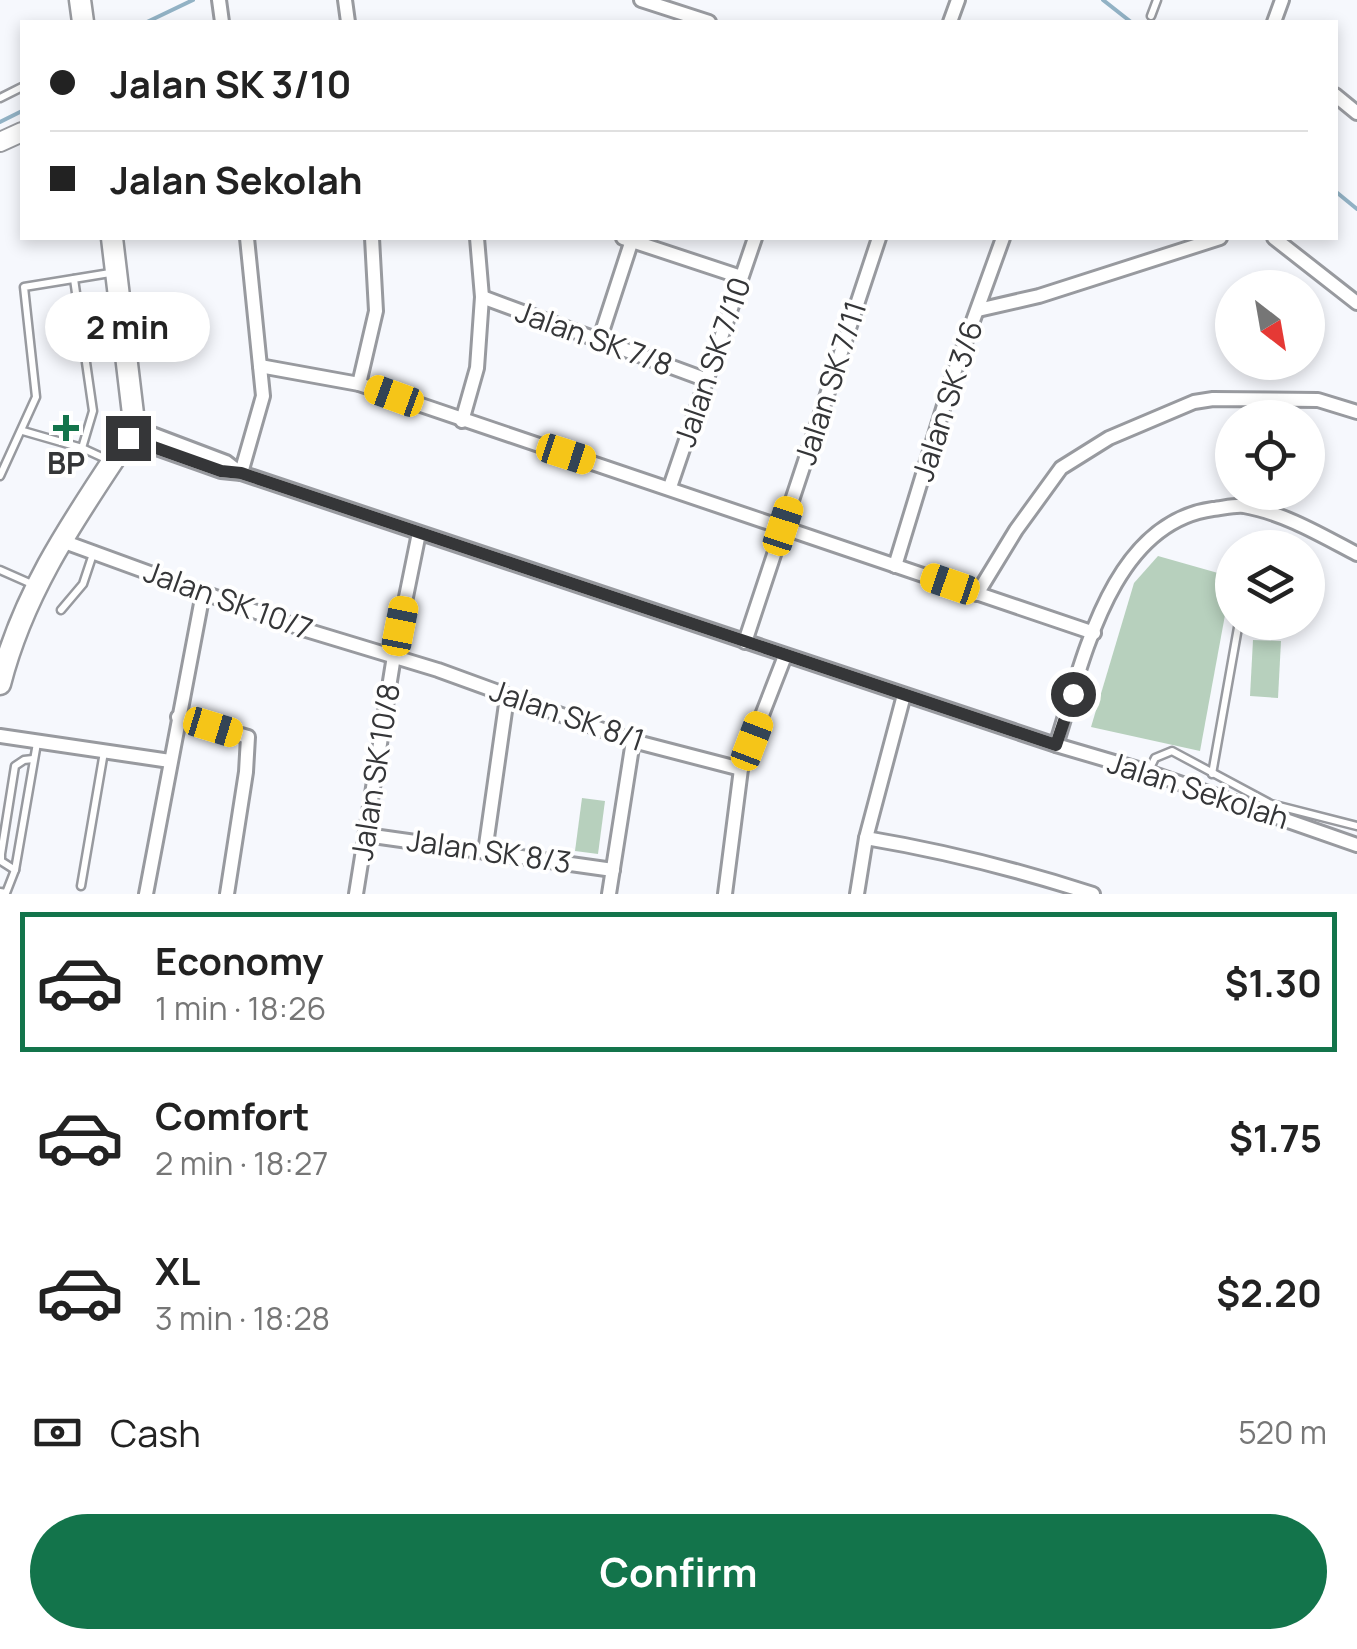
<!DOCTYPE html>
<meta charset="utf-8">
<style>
body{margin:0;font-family:Manrope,sans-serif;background:#f2f2f2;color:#222;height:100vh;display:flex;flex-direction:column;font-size:38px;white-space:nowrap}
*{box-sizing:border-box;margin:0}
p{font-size:32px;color:#767676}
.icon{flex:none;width:55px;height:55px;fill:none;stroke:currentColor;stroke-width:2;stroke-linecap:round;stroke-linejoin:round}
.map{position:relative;height:894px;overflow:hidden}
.drawer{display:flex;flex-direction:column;background:#fff;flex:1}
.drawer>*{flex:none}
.top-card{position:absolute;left:20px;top:20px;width:1318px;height:220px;border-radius:0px;box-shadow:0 5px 15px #0003;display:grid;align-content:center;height:220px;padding:0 30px;background:#fff}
.needle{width:65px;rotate:149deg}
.tools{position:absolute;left:1215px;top:270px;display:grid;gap:20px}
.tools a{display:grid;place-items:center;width:110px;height:110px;border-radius:50%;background:#fff;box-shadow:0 5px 15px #0003;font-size:50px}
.end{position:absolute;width:45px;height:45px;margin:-22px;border:12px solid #353638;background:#fff;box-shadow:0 0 0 5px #fff}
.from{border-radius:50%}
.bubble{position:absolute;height:70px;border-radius:35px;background:#fff;box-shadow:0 5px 15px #0003;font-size:32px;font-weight:700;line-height:70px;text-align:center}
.car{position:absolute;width:30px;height:60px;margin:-30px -15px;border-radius:12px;box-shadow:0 0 8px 2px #0007;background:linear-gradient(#f5c518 24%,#345 0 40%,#f5c518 0 76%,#345 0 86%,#f5c518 0)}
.top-card b{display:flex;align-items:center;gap:35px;height:95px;font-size:38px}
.top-card b+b{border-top:2px solid #e0e0e0}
.top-card i{width:25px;height:25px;background:#222}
ul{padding:18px 0 0;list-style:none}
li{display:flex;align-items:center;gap:30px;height:140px;margin:0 20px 15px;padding:0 10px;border:5px solid transparent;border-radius:0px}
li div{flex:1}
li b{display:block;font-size:38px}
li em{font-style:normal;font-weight:700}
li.active{border-color:#13744b}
li>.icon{width:90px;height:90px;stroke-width:1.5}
.pay{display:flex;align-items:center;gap:25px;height:110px;padding:0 30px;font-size:38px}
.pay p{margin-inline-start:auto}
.cta{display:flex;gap:20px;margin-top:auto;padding:20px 30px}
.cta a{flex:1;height:115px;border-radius:60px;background:#13744b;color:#fff;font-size:40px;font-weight:700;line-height:115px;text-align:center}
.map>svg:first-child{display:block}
</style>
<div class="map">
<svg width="1357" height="894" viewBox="0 0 1357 894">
<rect width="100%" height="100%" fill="#f6f8fd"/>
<g fill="#b7d0bd">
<polygon points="1158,556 1232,577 1200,751 1091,727 1134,583"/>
<polygon points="1253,640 1281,641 1278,698 1250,696"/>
<polygon points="582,798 605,801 598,854 575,851"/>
</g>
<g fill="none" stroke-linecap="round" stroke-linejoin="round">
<g stroke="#92b2c5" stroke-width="4">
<polyline points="1103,0 1131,22"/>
<polyline points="147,22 193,0"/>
<polyline points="0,122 22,111"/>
<polyline points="1335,191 1357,209"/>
</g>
<g stroke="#989a9f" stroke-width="11">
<g id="service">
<polyline points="1151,16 1157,0"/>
<polyline points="0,98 22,87"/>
<polyline points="74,279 93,411 82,448"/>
<polyline points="23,431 82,448 106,459"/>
<polyline points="0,476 36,397 24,287 110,273"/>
<polyline points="1258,548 1268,542 1293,547"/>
<polyline points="0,570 34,585"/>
<polyline points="61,610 83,584 93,554"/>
<polyline points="1149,770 1155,758 1172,751 1271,804 1357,826"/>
<polyline points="1212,774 1239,622"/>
<polyline points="15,870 1,861 1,854 15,766 24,760 33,759"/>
<polyline points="81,886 104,752"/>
<polyline points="0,892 6,893 15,870 37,743"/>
</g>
</g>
<g stroke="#989a9f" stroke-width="18">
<g id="minor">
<polyline points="219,0 222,22"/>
<polyline points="345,0 348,22"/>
<polyline points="641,0 709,22"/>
<polyline points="950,22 958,0"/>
<polyline points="1274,22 1282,0"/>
<polyline points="1335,95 1357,113"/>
<polyline points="623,238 741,277"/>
<polyline points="1274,238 1357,303"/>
<polyline points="482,297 707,380"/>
<polyline points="978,310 1039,296 1220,238"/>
<polyline points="599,341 632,240"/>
<polyline points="260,366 359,384 1094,633"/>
<polyline points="359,384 376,311 372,238"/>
<polyline points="462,421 477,368 482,297 477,238"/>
<polyline points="131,426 226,462 239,472"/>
<polyline points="128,438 221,471 241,473 1056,745 1148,772 1357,845"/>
<polyline points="241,473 263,396 247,238"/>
<polyline points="670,487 755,238"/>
<polyline points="62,541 306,630 438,670 633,741 741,769"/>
<polyline points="895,566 953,376 1003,238"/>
<polyline points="977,594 1016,530 1061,468 1109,438 1194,402 1213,399 1318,400 1357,412"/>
<polyline points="745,642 879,238"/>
<polyline points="178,717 248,737 246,772 227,894"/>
<polyline points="0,736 170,761"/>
<path d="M1056,745C1083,662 1110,523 1213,509C1223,508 1234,505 1244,506C1284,513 1321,535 1357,554"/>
<polyline points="366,835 613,870"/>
<path d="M866,838C943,851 1019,870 1093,894"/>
<polyline points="485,852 507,697"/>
<polyline points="146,894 203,593"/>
<polyline points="356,894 394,656 419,533"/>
<polyline points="609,894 633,741"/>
<polyline points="725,894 741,769 785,656"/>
<polyline points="857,894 866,838 904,695"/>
</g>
</g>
<g stroke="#989a9f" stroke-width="22">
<polyline id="secondary" points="0,142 22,132"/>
</g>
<g stroke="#989a9f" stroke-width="25">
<g id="primary">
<polyline points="80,0 83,22"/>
<path d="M0,684C24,590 75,518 128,438L133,414L112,238"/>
</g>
</g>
<use href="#service" stroke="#fff" stroke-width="6"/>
<use href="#minor" stroke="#fff" stroke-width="12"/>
<use href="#secondary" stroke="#fff" stroke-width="18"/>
<use href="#primary" stroke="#fff" stroke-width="20"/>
</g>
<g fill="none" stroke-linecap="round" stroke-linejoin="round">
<polyline stroke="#353638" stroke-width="12" points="128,438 221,471 241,473 1056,745 1073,694"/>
</g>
<path fill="#13744b" stroke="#fff" stroke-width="4" d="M61 413h10v10h10v10h-10v10h-10v-10h-10v-10h10z"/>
<g text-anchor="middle" stroke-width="8" stroke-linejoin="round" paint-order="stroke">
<g font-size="30" fill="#353638" stroke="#fff">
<text transform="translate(594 339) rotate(20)" y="10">Jalan SK 7/8</text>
<text transform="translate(713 362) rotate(-71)" y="10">Jalan SK 7/10</text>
<text transform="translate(831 383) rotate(-72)" y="10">Jalan SK 7/11</text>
<text transform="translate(948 401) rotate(-72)" y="10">Jalan SK 3/6</text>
<text transform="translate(228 601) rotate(20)" y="10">Jalan SK 10/7</text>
<text transform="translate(567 716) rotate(19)" y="10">Jalan SK 8/1</text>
<text transform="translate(376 772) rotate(-81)" y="10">Jalan SK 10/8</text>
<text transform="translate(1198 791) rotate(18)" y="10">Jalan Sekolah</text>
<text transform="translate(489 852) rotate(8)" y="10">Jalan SK 8/3</text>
</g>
<g font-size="30" font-weight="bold" fill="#353638" stroke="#fff">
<text x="66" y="474">BP</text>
</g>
</g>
</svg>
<div class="tools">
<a><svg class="needle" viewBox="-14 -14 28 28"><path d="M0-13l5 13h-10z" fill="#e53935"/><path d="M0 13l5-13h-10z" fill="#767676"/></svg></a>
<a><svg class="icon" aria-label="locate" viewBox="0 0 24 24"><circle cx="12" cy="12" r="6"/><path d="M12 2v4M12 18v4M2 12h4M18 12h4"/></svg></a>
<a><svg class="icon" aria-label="layers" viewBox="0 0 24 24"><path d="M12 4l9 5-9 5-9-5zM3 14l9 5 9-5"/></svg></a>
</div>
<i class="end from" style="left:1073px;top:694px"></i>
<i class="end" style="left:128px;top:438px"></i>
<div class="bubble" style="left:45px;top:292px;width:165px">2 min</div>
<i class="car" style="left:394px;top:396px;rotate:290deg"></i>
<i class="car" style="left:566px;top:454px;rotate:108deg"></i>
<i class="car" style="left:783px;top:526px;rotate:18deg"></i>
<i class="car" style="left:950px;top:584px;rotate:289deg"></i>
<i class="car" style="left:400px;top:626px;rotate:11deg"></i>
<i class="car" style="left:213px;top:727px;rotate:107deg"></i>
<i class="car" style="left:752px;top:741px;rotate:21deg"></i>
<div class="top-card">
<b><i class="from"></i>Jalan SK 3/10</b>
<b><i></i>Jalan Sekolah</b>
</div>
</div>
<section class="drawer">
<ul>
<li class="active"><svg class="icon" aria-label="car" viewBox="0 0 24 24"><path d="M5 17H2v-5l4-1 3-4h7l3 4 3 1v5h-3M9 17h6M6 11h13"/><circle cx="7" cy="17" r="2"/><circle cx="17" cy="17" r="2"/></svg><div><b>Economy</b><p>1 min · 18:26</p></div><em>$1.30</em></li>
<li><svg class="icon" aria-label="car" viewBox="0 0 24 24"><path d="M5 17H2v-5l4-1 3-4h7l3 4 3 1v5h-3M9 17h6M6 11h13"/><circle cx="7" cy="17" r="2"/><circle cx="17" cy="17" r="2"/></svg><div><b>Comfort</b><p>2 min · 18:27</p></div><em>$1.75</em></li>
<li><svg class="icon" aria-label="car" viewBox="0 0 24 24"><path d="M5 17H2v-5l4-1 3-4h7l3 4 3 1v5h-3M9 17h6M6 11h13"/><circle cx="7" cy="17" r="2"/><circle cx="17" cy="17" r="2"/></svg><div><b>XL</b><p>3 min · 18:28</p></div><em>$2.20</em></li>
</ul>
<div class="pay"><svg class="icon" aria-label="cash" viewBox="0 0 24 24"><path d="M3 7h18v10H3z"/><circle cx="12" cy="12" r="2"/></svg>Cash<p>520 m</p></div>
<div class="cta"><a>Confirm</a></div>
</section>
